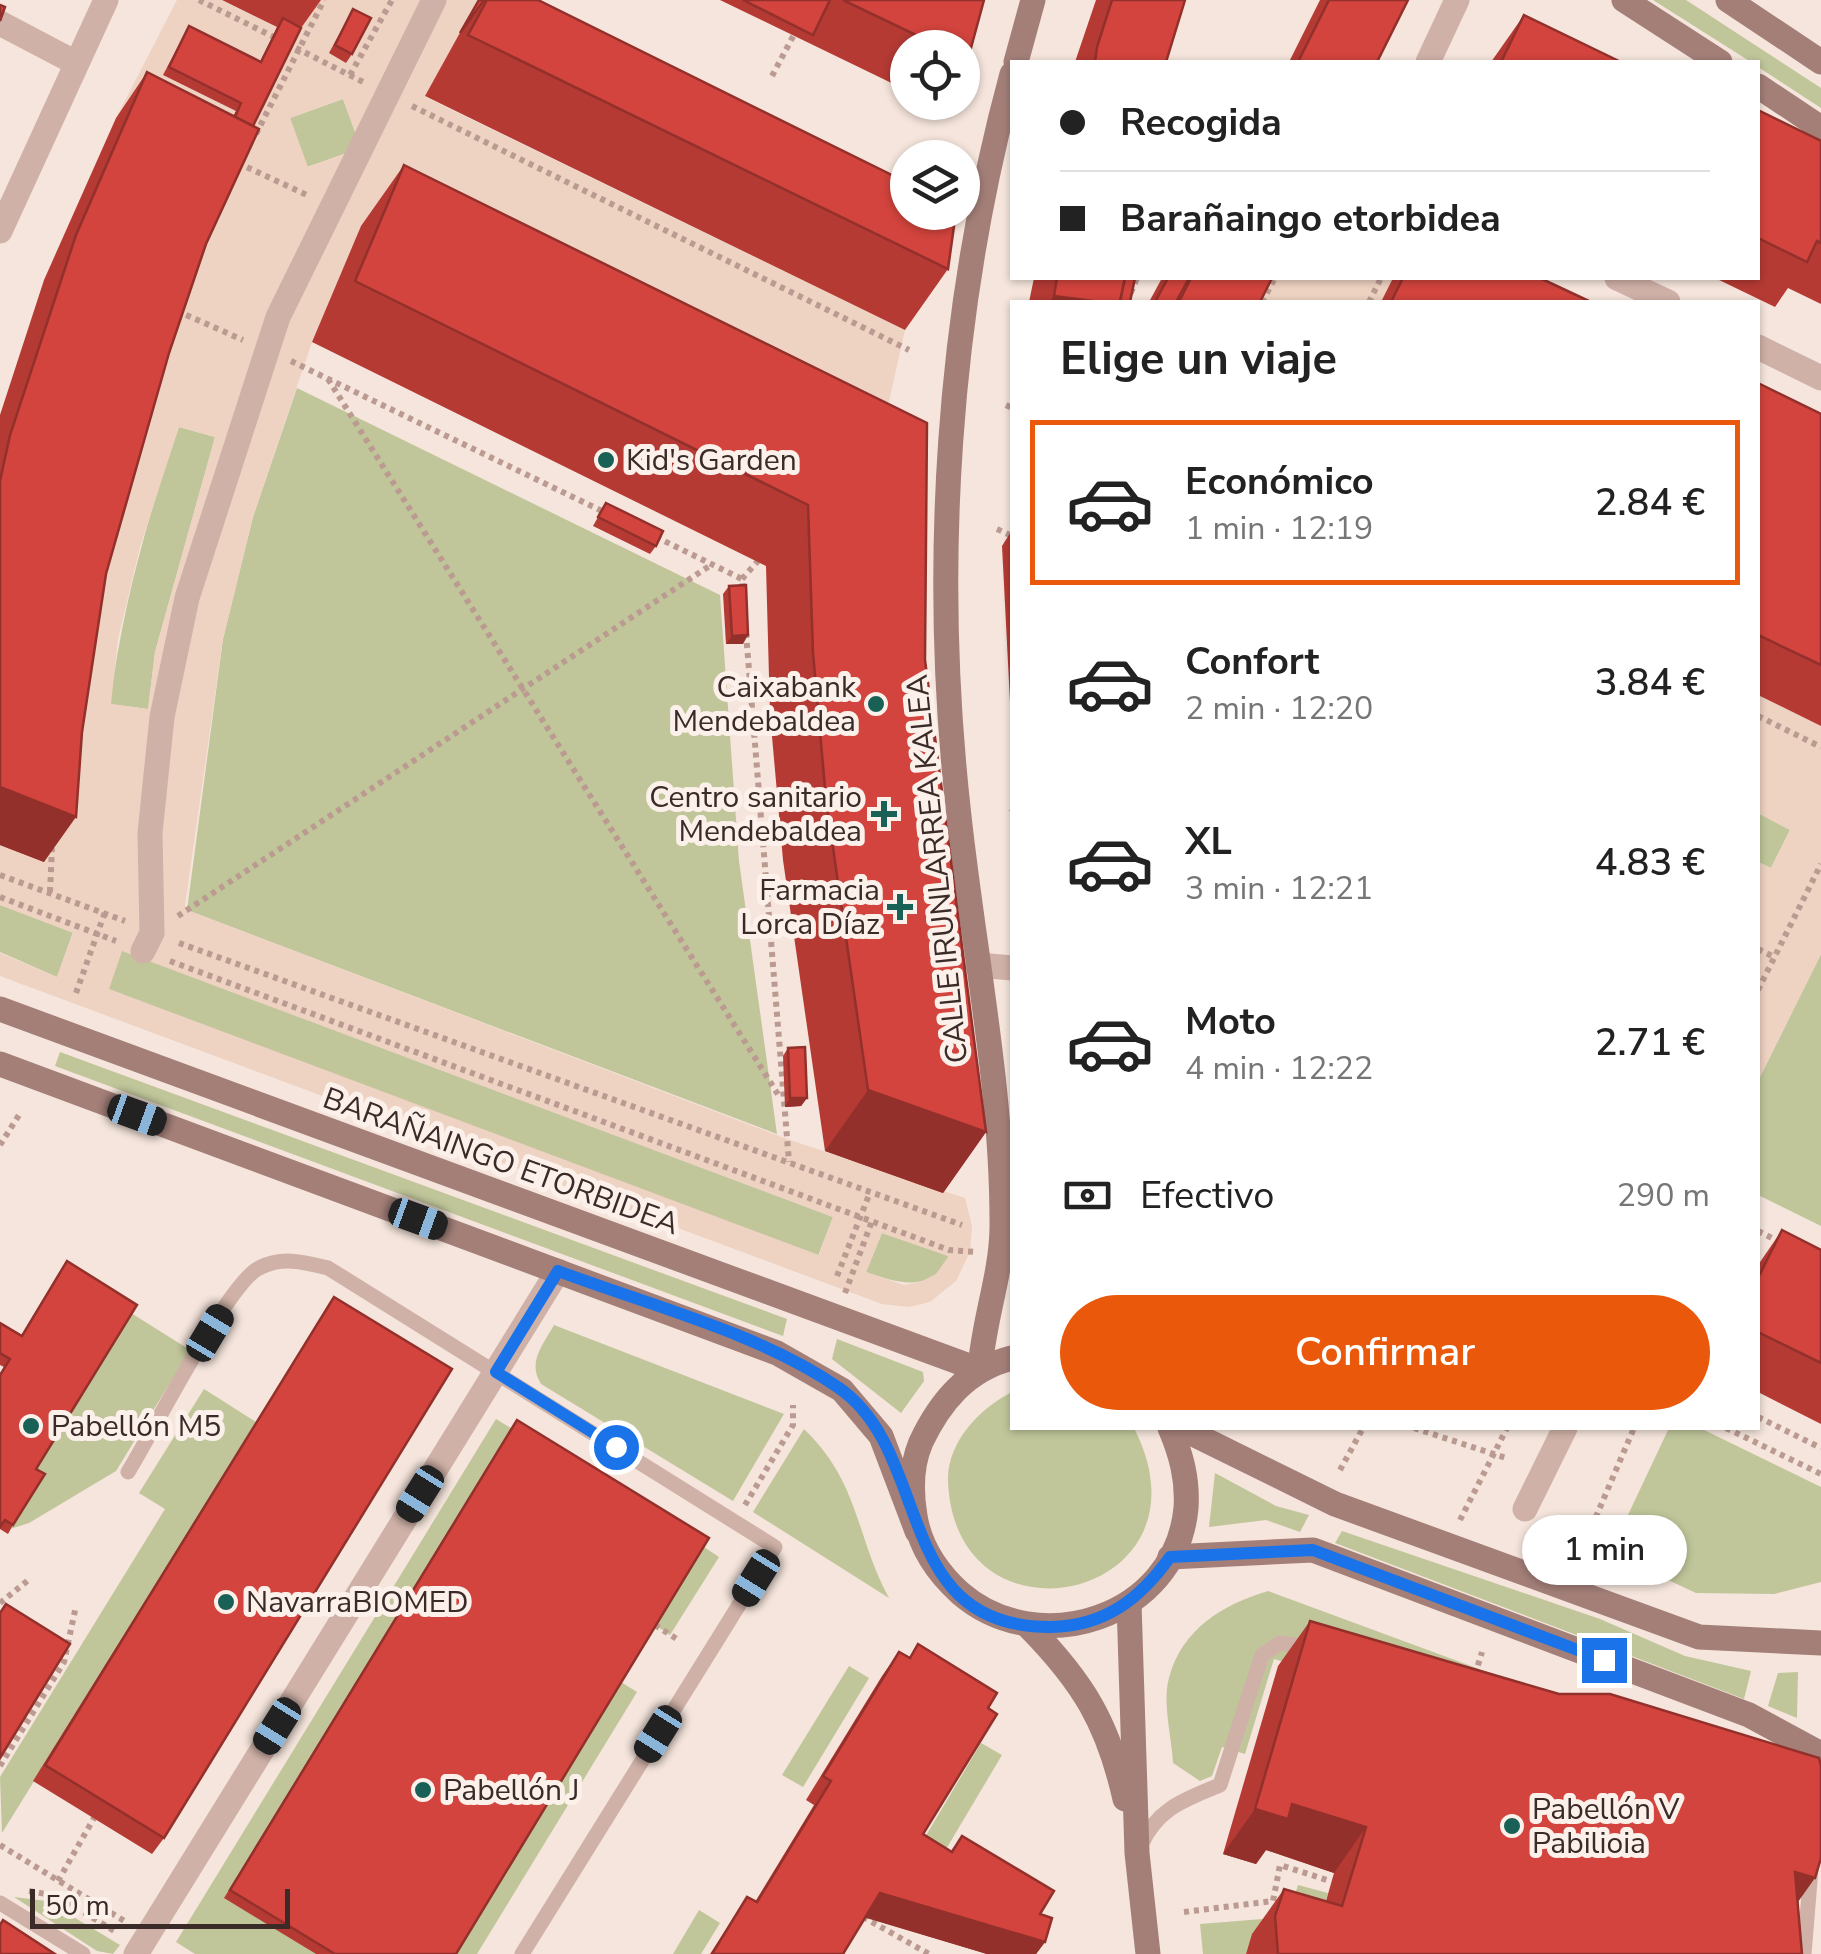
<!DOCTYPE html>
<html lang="es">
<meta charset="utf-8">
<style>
body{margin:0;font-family:"Nunito Sans",sans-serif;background:#f6f6f6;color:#222;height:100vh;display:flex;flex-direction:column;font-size:38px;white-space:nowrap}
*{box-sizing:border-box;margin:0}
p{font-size:32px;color:#767676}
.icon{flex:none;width:55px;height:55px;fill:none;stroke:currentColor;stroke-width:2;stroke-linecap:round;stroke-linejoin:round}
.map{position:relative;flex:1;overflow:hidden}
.drawer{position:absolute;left:1010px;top:300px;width:750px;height:1130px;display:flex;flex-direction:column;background:#fff;border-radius:0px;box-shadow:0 2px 8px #0004}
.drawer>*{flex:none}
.top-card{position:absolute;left:1010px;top:60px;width:750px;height:220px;border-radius:0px;box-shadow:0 2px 8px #0004;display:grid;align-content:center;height:220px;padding:0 50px;background:#fff}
.fabs{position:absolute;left:890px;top:30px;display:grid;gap:20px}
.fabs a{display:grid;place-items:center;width:90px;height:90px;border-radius:50%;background:#fff;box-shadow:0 2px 8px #0004;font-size:50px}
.scale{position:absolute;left:30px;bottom:25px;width:260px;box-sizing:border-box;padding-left:10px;border:5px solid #3a2a28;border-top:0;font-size:28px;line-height:35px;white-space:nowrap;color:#3a2a28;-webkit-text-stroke:8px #fcf0ea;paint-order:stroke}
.end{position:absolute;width:45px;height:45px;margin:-22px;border:12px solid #1a73e8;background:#fff;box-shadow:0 0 0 5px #fff}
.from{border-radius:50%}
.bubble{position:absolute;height:70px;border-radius:35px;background:#fff;box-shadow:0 2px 8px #0004;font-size:32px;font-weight:600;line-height:70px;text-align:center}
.car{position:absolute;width:30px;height:60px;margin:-30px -15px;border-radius:12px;box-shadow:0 0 8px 2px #0007;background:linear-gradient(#222 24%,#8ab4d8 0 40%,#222 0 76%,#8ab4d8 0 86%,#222 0)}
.top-card b{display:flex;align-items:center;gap:35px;height:95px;font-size:38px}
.top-card b+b{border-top:2px solid #e0e0e0}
.top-card i{width:25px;height:25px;background:#222}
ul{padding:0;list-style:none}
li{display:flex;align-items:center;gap:30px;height:165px;margin:0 20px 15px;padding:0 30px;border:5px solid transparent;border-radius:0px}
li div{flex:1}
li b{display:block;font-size:38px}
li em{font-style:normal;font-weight:600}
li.on{border-color:#ea580c}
li>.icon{width:90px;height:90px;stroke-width:1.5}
h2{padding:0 50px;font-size:45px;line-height:120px}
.pay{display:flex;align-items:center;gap:25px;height:110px;padding:0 50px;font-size:38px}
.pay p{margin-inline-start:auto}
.button{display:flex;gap:20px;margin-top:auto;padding:20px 50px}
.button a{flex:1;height:115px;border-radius:60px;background:#ea580c;color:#fff;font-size:40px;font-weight:600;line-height:115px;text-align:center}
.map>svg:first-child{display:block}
</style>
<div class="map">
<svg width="1821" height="1954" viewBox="0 0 1821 1954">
<rect width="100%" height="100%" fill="#f5e5dc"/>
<g fill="#c0c69a">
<polygon points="1653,0 1686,0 1821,88 1821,108 1758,67 1758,62 1751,62"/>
<polygon points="343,99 361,148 307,167 290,118"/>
<polygon points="297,388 720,595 739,861 777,1134 187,910 223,639 253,517"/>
<path d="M179,427L215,437L155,652L148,709L110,704C122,608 147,518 179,427Z"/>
<polygon points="1758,813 1790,830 1771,868 1758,862"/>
<polygon points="0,905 73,932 57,977 0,952"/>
<polygon points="122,950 833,1217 818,1256 108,989"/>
<polygon points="1821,954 1821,1226 1758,1195 1758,1081"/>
<polygon points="60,1052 787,1319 783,1336 55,1066"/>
<path d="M882,1233L949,1256C932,1294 897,1283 866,1272Z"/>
<polygon points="131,1313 190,1350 116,1471 29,1523 10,1529 31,1477"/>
<path d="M554,1325L784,1414L733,1501L541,1384C527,1362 543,1345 554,1325Z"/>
<polygon points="837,1339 923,1372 924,1381 901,1413 832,1359"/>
<polygon points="204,1389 256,1422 2,1833 0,1777 165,1509 139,1493"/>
<path d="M1012,1392V1428H1134C1221,1598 955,1659 948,1481C947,1442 980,1408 1012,1392Z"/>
<polygon points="496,1419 511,1428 225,1897 316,1954 195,1954 176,1942"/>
<polygon points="1669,1428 1700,1428 1821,1487 1821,1582 1774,1594 1696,1593 1610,1553"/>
<path d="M804,1429C860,1483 855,1535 889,1598L753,1512Z"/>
<polygon points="1215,1473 1276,1506 1309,1515 1300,1532 1266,1520 1209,1527"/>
<polygon points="1342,1531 1600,1619 1685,1656 1751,1671 1744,1699 1335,1543"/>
<polygon points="704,1547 719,1557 670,1635 655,1625"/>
<path d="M1268,1591L1590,1710L1530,1733L1274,1659L1245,1754L1222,1747L1212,1776L1200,1781L1173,1763C1172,1739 1162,1702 1169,1678C1182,1629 1222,1605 1268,1591Z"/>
<polygon points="849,1666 869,1678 803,1787 782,1775"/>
<polygon points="1798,1672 1797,1718 1768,1706 1778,1673"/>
<polygon points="621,1682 637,1692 477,1954 455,1954"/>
<polygon points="981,1743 1002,1755 939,1861 918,1849"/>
<polygon points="1298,1885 1328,1893 1310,1951 1253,1934 1246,1954 1203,1954 1200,1924 1288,1917"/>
<polygon points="14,1897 47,1901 120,1945 113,1954 97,1951"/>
<polygon points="699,1910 720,1923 701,1954 673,1954"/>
</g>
<g fill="#eed2c2" fill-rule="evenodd">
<path d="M177,0H221L295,36L315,0H478L425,97L905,330L888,406L361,226L312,342L253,517L223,639L185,906L187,910L787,1139L965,1198L972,1226L970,1252L956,1281L930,1302L909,1307L882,1304L0,976V953L57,977L73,933L0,905V845L44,862L116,118ZM343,99L361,148L308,167L290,118ZM179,427L215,437L155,652L148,709L111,704L118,639L140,547ZM122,951L833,1217L819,1255L109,989ZM882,1233L948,1256V1257L936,1274L920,1282L904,1285L866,1272Z"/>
<polygon points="1263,278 1393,278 1381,302 1251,302"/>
<polygon points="1758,695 1821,726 1821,954 1758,1081 1758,862 1771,868 1790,830 1758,813"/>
</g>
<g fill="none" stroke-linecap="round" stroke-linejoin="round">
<g stroke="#bb9b91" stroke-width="6" stroke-dasharray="5 5" stroke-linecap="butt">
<polyline points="199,0 280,40"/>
<polyline points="296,48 365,83"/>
<polyline points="350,75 392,0"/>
<polyline points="772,76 797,29"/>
<polyline points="412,106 909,350"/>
<polyline points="256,134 324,0"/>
<polyline points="238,163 309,196"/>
<polyline points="1127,302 1137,278"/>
<polyline points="1262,302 1275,278"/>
<polyline points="1369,302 1381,278"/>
<polyline points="177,311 243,340"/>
<polyline points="291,361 604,512"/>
<polyline points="328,379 779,1096"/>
<polyline points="1006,405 1012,408"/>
<polyline points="997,529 1012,536"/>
<polyline points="656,537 742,579 743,590"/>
<polyline points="742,579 758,561"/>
<polyline points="746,633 789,1162"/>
<polyline points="1758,716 1821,747"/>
<polyline points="1012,811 1012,810"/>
<polyline points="0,875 125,921"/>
<polyline points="50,892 52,848"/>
<polyline points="0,897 116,941"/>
<polyline points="178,916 711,565"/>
<polyline points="179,943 962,1225"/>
<polyline points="1758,949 1774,957"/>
<polyline points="170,961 949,1250 975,1252"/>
<polyline points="1758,990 1821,864"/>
<polyline points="76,993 105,912"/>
<polyline points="0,1145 19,1115"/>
<polyline points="1758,1231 1780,1242"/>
<polyline points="837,1276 869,1195"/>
<polyline points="845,1293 872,1221"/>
<polyline points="1758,1417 1821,1448"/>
<polyline points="1414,1428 1509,1459"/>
<polyline points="1726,1428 1821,1474"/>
<polyline points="1340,1470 1363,1428"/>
<polyline points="745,1505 793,1425 793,1405"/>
<polyline points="1460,1520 1507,1428"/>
<polyline points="1580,1554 1634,1428"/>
<polyline points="0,1603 31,1578"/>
<polyline points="655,1625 680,1641"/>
<polyline points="1475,1675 1482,1652"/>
<polyline points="0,1766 64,1662 76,1606"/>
<polyline points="0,1845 126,1922"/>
<polyline points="58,1881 94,1818"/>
<polyline points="29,1891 57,1896 116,1932"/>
<polyline points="1184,1912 1273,1901 1280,1865 1327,1880"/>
<polyline points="863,1917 929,1954"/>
</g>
<g stroke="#cfb1a7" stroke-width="15">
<polyline points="962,204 981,213"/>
<path d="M128,1472C151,1435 228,1283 259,1268C282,1256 304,1262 328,1268L775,1547L522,1954"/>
<path d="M1141,1845C1158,1808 1184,1800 1220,1785L1262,1655L1280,1643L1309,1647"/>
<polyline points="0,1903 83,1954"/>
<polyline points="1804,1954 1811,1869"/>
</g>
<g stroke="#cfb1a7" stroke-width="25">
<polyline points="0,23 74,62"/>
<polyline points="1428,62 1457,0"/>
<polyline points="0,231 106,0"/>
<polyline points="1617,278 1668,302"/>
<polyline points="1758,347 1821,378"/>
<polyline points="143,951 152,933 150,833 162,717 187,598 278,317 434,0"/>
<polyline points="978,965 1012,968"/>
<polyline points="1525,1509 1565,1428"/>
<polyline points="136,1954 558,1271"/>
</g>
<g stroke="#a37f78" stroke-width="25">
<polyline points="1624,0 1720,62"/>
<polyline points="1728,0 1821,62"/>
<polyline points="1016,62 1033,0"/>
<polyline points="1758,86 1821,128"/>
<polyline points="0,1009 980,1370"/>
<polyline points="0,1064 777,1353 842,1390 881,1436 917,1531"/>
<path d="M1012,1358C967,1369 940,1402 921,1442C911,1465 911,1492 915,1516C920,1548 937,1572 960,1593C1038,1661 1176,1618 1186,1508C1188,1479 1181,1454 1170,1428"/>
<path d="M980,1370C983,1322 1001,1277 1002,1229C1003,1090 974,954 959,816C931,571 947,312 1012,74"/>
<polyline points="1181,1428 1335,1504 1699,1637 1821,1643"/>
<polyline points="1170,1557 1313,1550 1749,1715 1821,1754"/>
<polyline points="1129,1603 1137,1853 1148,1954"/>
<path d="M1029,1627C1083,1682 1108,1723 1125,1799"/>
</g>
</g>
<g fill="#b53a34">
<polygon points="222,0 321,0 301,28 253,126 206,244 169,353 106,574 44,862 0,845 0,415 44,280 116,118 147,72 233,116 236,111 163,75 189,26 260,62 277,27"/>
<polygon points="478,0 538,0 948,269 905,330 425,96"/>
<polygon points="720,0 984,0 968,59 962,67 962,48 908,48 908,91"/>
<polygon points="1096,0 1185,0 1166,62 1075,62"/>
<polygon points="1320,0 1408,0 1377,62 1289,62"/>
<polygon points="353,9 352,54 346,63 329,53"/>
<polygon points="1524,15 1621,62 1491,62"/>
<polygon points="1758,110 1821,141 1821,304 1788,288 1775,307 1715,278 1758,278"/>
<polygon points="404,165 927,423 925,660 986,1132 943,1193 825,1151 783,860 770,714 766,566 312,342 361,226"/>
<polygon points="1034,278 1135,278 1130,302 1029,302"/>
<polygon points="1162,278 1272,278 1260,302 1149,302"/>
<polygon points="1393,278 1540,278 1591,302 1381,302"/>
<polygon points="1758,383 1821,414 1821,726 1758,695"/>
<polygon points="606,503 656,546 650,554 593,526"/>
<polygon points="1012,530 1012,741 1002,546"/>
<polygon points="729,586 743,644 726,644 723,594"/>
<polygon points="788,1048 807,1098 801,1106 785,1107 783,1056"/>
<polygon points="1782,1230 1821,1250 1821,1424 1758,1392 1758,1265"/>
<polygon points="334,1297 164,1838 152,1854 33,1781"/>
<polygon points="0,1323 36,1469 13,1525 8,1534 0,1529 0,1374 4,1367 0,1365"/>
<polygon points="511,1428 456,1954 316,1954 224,1898"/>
<polygon points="1310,1621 1798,1902 1802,1954 1246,1954 1252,1934 1284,1889 1326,1901 1334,1873 1266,1850 1256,1864 1223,1854 1278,1666"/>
<polygon points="918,1644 988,1708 923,1834 951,1851 962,1836 1040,1914 1045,1942 1036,1954 987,1954 865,1917 843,1954 710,1954 747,1897 755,1902 814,1805 806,1800 882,1676 899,1652 909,1658"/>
</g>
<g fill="#93302b">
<polygon points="1054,296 1100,302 1049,302"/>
<polygon points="748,635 743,644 726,644 732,636"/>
<polygon points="0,787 76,817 44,862 0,845"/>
<polygon points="868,1090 986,1132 943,1193 825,1151"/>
<polygon points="790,1098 807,1098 801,1106 785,1107"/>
<polygon points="1292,1804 1366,1827 1334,1873 1266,1850 1256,1864 1223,1854 1255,1809"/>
<polygon points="1795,1872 1815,1878 1783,1923"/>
<polygon points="880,1893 1045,1942 1036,1954 987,1954 863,1917"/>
</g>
<g fill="#d2443d" stroke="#93302b" stroke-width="2.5">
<polygon points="479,0 484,0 460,33"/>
<polygon points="487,0 538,0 908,183 908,212 956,212 948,269 468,35"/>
<polygon points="743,0 830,0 813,35"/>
<polygon points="843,0 984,0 968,59 962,57 962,48 943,48"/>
<polygon points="1112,0 1185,0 1166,62 1095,62 1097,47"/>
<polygon points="1329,0 1408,0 1377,62 1298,62"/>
<polygon points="0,5 5,7 0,21"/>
<polygon points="353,9 371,18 352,54 335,45"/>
<polygon points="1524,15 1621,62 1501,62"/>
<polygon points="283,18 301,28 253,126 235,117 241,103 169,67 189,26 261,62"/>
<polygon points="147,72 259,129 206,244 169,353 106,574 82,732 76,817 0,787 0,481 10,435 76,235"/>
<polygon points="1758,110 1821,141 1821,243 1817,241 1807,262 1758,238"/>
<polygon points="404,165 927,423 925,660 986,1132 868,1090 826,799 813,653 808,505 355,281"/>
<polygon points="1057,278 1125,278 1120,302 1100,302 1054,296"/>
<polygon points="1125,278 1135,278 1130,302 1120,302"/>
<polygon points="1168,278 1189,278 1176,302 1155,302"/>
<polygon points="1191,278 1272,278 1260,302 1179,302"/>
<polygon points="1403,278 1540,278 1591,302 1391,302"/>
<polygon points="1758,383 1821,414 1821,665 1758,635"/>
<polygon points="606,503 663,531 656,546 598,517"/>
<polygon points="746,585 748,635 732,636 729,586"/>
<polygon points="805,1047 807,1098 790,1098 788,1048"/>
<polygon points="1782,1230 1821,1250 1821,1363 1758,1332 1758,1278"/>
<polygon points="67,1261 137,1305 36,1469 45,1474 13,1525 5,1520 0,1527 0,1375 10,1359 0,1353 0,1323 22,1336"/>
<polygon points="334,1297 452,1369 164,1838 45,1765"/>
<polygon points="517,1420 709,1538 456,1954 335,1954 230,1890"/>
<polygon points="6,1604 70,1644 0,1758 0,1613"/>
<polygon points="1310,1621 1559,1694 1610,1694 1819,1758 1821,1766 1821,1858 1815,1878 1795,1872 1802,1954 1278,1954 1275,1916 1284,1889 1342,1906 1366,1827 1292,1804 1288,1819 1255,1809"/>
<polygon points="918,1644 997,1693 988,1708 997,1714 923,1834 952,1852 962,1836 1054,1891 1040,1914 1052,1918 1045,1942 880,1893 843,1954 712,1954 747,1897 757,1902 831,1781 823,1776 899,1652 910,1658"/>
<polygon points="3,1920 55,1954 0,1954 0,1925"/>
</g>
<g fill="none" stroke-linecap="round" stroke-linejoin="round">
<path stroke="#1a73e8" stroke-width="12" d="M616,1447L496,1372L558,1271C648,1305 760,1333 839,1388C934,1454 891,1628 1051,1627C1105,1626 1140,1599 1170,1557L1313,1550L1604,1660"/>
</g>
<g fill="#196157" stroke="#fcf0ea" stroke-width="4">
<circle cx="606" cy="460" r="10"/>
<circle cx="876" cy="704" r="10"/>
<path d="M879 799h10v10h10v10h-10v10h-10v-10h-10v-10h10z"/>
<path d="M895 892h10v10h10v10h-10v10h-10v-10h-10v-10h10z"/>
<circle cx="31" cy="1426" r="10"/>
<circle cx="226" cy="1602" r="10"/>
<circle cx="423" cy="1790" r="10"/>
<circle cx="1512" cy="1826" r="10"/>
</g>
<g text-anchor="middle" stroke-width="10" stroke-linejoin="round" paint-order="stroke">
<g font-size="30" fill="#3a2a28" stroke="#fcf0ea" text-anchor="start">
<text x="626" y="470">Kid's Garden</text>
<text x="856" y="697" text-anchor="end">Caixabank<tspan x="856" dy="34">Mendebaldea</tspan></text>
<text x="862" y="807" text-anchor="end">Centro sanitario<tspan x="862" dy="34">Mendebaldea</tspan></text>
<text x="880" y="900" text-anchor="end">Farmacia<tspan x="880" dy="34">Lorca Díaz</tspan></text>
<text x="51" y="1436">Pabellón M5</text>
<text x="246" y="1612">NavarraBIOMED</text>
<text x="443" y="1800">Pabellón J</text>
<text x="1532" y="1819">Pabellón V<tspan x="1532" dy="34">Pabilioia</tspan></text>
</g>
<g font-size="30" fill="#3a2a28" stroke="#fcf0ea">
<text transform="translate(937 869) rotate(-96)" y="10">CALLE IRUNLARREA KALEA</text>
<text transform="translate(501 1161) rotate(20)" y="10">BARAÑAINGO ETORBIDEA</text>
</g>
</g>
</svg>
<div class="fabs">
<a><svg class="icon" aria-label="locate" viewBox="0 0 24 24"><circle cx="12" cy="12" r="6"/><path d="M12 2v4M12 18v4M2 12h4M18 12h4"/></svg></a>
<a><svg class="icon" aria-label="layers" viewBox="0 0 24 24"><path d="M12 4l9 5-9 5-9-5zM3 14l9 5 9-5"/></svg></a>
</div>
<div class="scale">50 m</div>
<i class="end from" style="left:616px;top:1447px"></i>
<i class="end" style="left:1604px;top:1660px"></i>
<div class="bubble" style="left:1522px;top:1515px;width:165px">1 min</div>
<i class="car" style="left:137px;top:1115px;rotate:110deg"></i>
<i class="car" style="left:418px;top:1219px;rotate:110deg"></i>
<i class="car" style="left:210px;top:1333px;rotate:31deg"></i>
<i class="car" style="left:420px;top:1494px;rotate:212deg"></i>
<i class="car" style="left:756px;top:1578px;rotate:212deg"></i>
<i class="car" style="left:277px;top:1726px;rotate:212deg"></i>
<i class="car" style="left:658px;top:1734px;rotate:212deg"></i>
<div class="top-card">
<b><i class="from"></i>Recogida</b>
<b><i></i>Barañaingo etorbidea</b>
</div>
<section class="drawer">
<h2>Elige un viaje</h2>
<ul>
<li class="on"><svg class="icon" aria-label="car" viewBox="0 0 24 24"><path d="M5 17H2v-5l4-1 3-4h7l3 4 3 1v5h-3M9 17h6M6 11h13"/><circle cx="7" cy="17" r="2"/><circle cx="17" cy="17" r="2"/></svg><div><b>Económico</b><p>1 min · 12:19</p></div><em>2.84 €</em></li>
<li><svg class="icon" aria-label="car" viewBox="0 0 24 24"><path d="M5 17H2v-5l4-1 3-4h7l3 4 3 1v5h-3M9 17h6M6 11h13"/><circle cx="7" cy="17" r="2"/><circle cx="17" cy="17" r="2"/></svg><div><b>Confort</b><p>2 min · 12:20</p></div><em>3.84 €</em></li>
<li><svg class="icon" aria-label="car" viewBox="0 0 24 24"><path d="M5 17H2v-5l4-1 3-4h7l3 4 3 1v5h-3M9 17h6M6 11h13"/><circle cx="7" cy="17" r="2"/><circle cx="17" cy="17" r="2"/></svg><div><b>XL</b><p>3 min · 12:21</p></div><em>4.83 €</em></li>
<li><svg class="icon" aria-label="car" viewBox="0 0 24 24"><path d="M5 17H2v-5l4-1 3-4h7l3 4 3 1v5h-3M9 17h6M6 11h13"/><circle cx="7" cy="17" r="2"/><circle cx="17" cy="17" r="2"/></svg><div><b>Moto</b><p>4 min · 12:22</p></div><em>2.71 €</em></li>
</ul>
<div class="pay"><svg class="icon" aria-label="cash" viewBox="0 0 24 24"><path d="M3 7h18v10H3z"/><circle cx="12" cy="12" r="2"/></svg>Efectivo<p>290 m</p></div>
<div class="button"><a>Confirmar</a></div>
</section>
</div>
